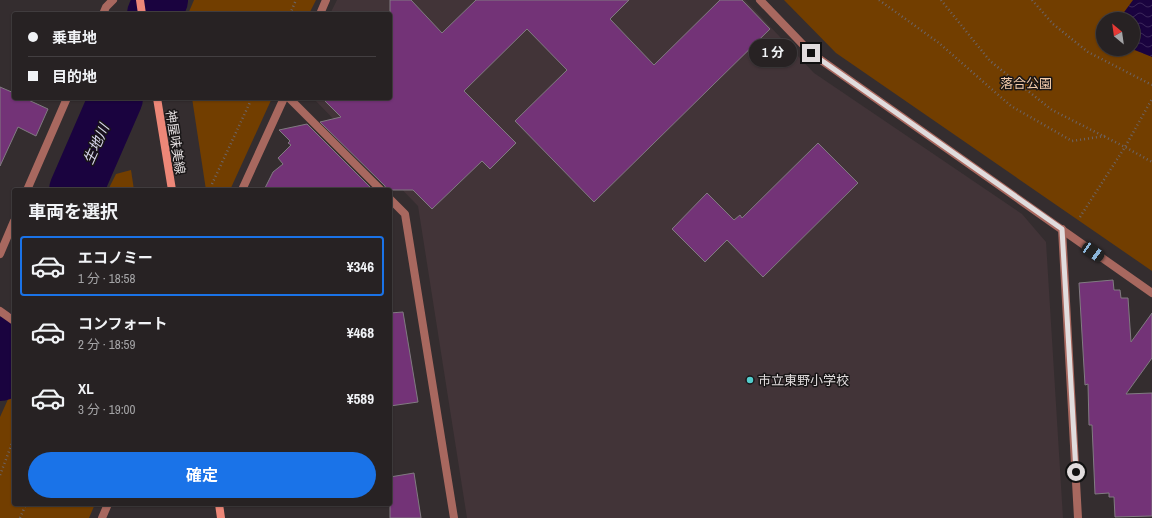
<!DOCTYPE html>
<html lang="ja">
<meta charset="utf-8">
<style>
body{margin:0;font-family:"Archivo Narrow","Noto Sans JP",sans-serif;background:#332f30;color:#f1f3f6;height:100vh;display:flex;flex-direction:column;font-size:15px;white-space:nowrap}
*{box-sizing:border-box;margin:0}
p{font-size:13px;color:#a4a4a6}
.icon{flex:none;width:22px;height:22px;fill:none;stroke:currentColor;stroke-width:2;stroke-linecap:round;stroke-linejoin:round}
.map{position:relative;flex:1;overflow:hidden}
.details{position:absolute;left:12px;top:188px;width:380px;height:318px;display:flex;flex-direction:column;background:#272223;border-radius:4px;box-shadow:0 1px 3px #0004,0 0 0 1px #433f41}
.details>*{flex:none}
.hud{position:absolute;left:12px;top:12px;width:380px;height:88px;border-radius:4px;box-shadow:0 1px 3px #0004,0 0 0 1px #433f41;display:grid;align-content:center;height:88px;padding:0 16px;background:#272223}
.needle{width:26px;rotate:331deg}
.fabs{position:absolute;left:1096px;top:12px;display:grid;gap:8px}
.fabs a{display:grid;place-items:center;width:44px;height:44px;border-radius:50%;background:#272223;box-shadow:0 1px 3px #0004,0 0 0 1px #433f41;font-size:20px}
.end{position:absolute;width:18px;height:18px;margin:-9px;border:5px solid #e1dcdd;background:#111;box-shadow:0 0 0 2px #111}
.from{border-radius:50%}
.bubble{position:absolute;height:28px;border-radius:14px;background:#272223;box-shadow:0 1px 3px #0004,0 0 0 1px #433f41;font-size:13px;font-weight:700;line-height:28px;text-align:center}
.car{position:absolute;width:12px;height:24px;margin:-12px -6px;border-radius:5px;box-shadow:0 0 3px 1px #0007;background:linear-gradient(#222 24%,#8ab4d8 0 40%,#222 0 76%,#8ab4d8 0 86%,#222 0)}
.hud b{display:flex;align-items:center;gap:14px;height:38px;font-size:15px}
.hud b+b{border-top:1px solid #433f41}
.hud i{width:10px;height:10px;background:#f1f3f6}
ul{padding:0;list-style:none}
li{display:flex;align-items:center;gap:12px;height:60px;margin:0 8px 6px;padding:0 8px;border:2px solid transparent;border-radius:4px}
li div{flex:1}
li b{display:block;font-size:15px}
li em{font-style:normal;font-weight:700}
li.on{border-color:#1a73e8}
li>.icon{width:36px;height:36px;stroke-width:1.5}
h2{padding:0 16px;font-size:18px;line-height:48px}
.primary-button{display:flex;gap:8px;margin-top:auto;padding:8px 16px}
.primary-button a{flex:1;height:46px;border-radius:24px;background:#1a73e8;color:#fff;font-size:16px;font-weight:700;line-height:46px;text-align:center}
.map>svg:first-child{display:block}
</style>
<div class="map">
<svg width="1152" height="518" viewBox="0 0 1152 518">
<defs>
<pattern id="water-waves" width="16" height="10" patternUnits="userSpaceOnUse"><rect width="16" height="10" fill="#1a033f"/><path d="M0 5q4-4 8 0t8 0" fill="none" stroke="#3b275a"/></pattern>
</defs>
<rect width="100%" height="100%" fill="#342d2f"/>
<polygon fill="#423438" points="337,0 745,0 814,73 1022,214 1046,242 1063,518 467,518 418,206 313,98 390,98 390,14 330,14"/>
<g fill="#723e00" fill-rule="evenodd">
<polygon points="194,0 316,0 309,14 188,14"/>
<path d="M784,0H1152V271L836,53ZM1103,19H1133V49H1103Z"/>
<polygon points="192,98 272,98 230,190 206,190"/>
<polygon points="131,170 134,190 108,190 116,174"/>
<polygon points="14,386 14,504 95,504 89,518 0,518 0,417"/>
</g>
<polygon fill="url(#water-waves)" points="1133,0 1152,0 1152,57 1132,49 1133,19 1119,19"/>
<g fill="none" stroke-linecap="round" stroke-linejoin="round">
<g stroke="#1a033f" stroke-width="54">
<polyline points="154,14 161,0"/>
<polyline points="76,190 116,98"/>
<polyline points="0,374 14,340"/>
</g>
</g>
<g fill="#733377" stroke="#817b81">
<polygon points="390,0 411,0 442,33 476,0 629,0 610,19 654,65 720,0 742,0 770,29 594,202 515,121 567,70 527,29 464,91 516,143 490,169 482,161 432,209 413,190 386,190 385,186 320,122 341,117 322,98 390,98"/>
<polygon points="0,87 14,93 14,98 24,98 48,109 36,136 18,127 0,166"/>
<polygon points="307,124 373,190 264,190 273,172 283,164 278,158 291,145 288,143 290,141 279,130"/>
<polygon points="818,143 858,183 763,277 727,240 705,262 672,229 707,193 734,220 740,215 742,218"/>
<polygon points="1113,280 1114,290 1120,290 1121,298 1128,298 1131,342 1152,313 1152,358 1126,394 1152,393 1152,516 1115,517 1114,497 1109,497 1109,493 1095,494 1092,425 1089,425 1088,384 1085,385 1079,283"/>
<polygon points="403,312 418,402 390,406 390,313"/>
<polygon points="414,473 421,518 390,518 390,477"/>
</g>
<g fill="none" stroke-linecap="round" stroke-linejoin="round">
<g stroke="#6c6567" stroke-width="2.5" stroke-dasharray="1 3" stroke-linecap="butt">
<polyline points="879,0 939,43 1011,106 1072,141 1105,136"/>
<polyline points="941,0 990,61 1052,110 1125,147 1152,162"/>
<polyline points="1032,0 1053,24 1088,52 1152,85"/>
<polyline points="290,14 296,0"/>
<polyline points="212,184 252,98"/>
<polyline points="1080,217 1125,147 1152,99"/>
<polyline points="0,475 14,438"/>
<polyline points="20,518 26,504"/>
</g>
<g stroke="#a8685f" stroke-width="8">
<polyline points="760,0 811,53 1152,293"/>
<polyline points="103,14 106,7 113,0"/>
<polyline points="320,14 326,0"/>
<polyline points="289,98 381,190"/>
<polyline points="27,190 67,98"/>
<polyline points="242,190 284,98"/>
<polyline points="390,199 405,214 454,518"/>
<polyline points="1062,229 1078,518"/>
<polyline points="0,254 14,221"/>
<polyline points="0,311 14,321"/>
<polyline points="102,518 108,504"/>
</g>
<g stroke="#ed8778" stroke-width="8">
<polyline points="140,0 142,14"/>
<polyline points="157,98 172,190"/>
<polyline points="219,504 221,518"/>
</g>
</g>
<g fill="none" stroke-linecap="round" stroke-linejoin="round">
<polyline stroke="#e1dcdd" stroke-width="5" points="811,53 1062,229 1076,472"/>
</g>
<circle fill="#52cdcd" stroke="#191617" stroke-width="1.5" cx="750" cy="380" r="4"/>
<g text-anchor="middle" stroke-width="3" stroke-linejoin="round" paint-order="stroke">
<g font-size="13" fill="#f5cdac" stroke="#191617">
<text x="1026" y="88">落合公園</text>
</g>
<g font-size="13" fill="#e1dcdd" stroke="#191617">
<text transform="translate(176 142) rotate(81)" y="5">神屋味美線</text>
</g>
<g font-size="13" fill="#e1dcdd" stroke="#191617" text-anchor="start">
<text x="758" y="385">市立東野小学校</text>
</g>
<g font-size="14" font-style="italic" fill="#d9d6ed" stroke="#191617">
<text transform="translate(96 144) rotate(-66)" y="5">生地川</text>
</g>
</g>
</svg>
<div class="fabs">
<a><svg class="needle" viewBox="-14 -14 28 28"><path d="M0-13l5 13h-10z" fill="#e53935"/><path d="M0 13l5-13h-10z" fill="#a4a4a6"/></svg></a>
</div>
<i class="end from" style="left:1076px;top:472px"></i>
<i class="end" style="left:811px;top:53px"></i>
<div class="bubble" style="left:749px;top:39px;width:48px">1 分</div>
<i class="car" style="left:1093px;top:252px;rotate:125deg"></i>
<div class="hud">
<b><i class="from"></i>乗車地</b>
<b><i></i>目的地</b>
</div>
<section class="details">
<h2>車両を選択</h2>
<ul>
<li class="on"><svg class="icon" aria-label="car" viewBox="0 0 24 24"><path d="M5 17H2v-5l4-1 3-4h7l3 4 3 1v5h-3M9 17h6M6 11h13"/><circle cx="7" cy="17" r="2"/><circle cx="17" cy="17" r="2"/></svg><div><b>エコノミー</b><p>1 分 · 18:58</p></div><em>¥346</em></li>
<li><svg class="icon" aria-label="car" viewBox="0 0 24 24"><path d="M5 17H2v-5l4-1 3-4h7l3 4 3 1v5h-3M9 17h6M6 11h13"/><circle cx="7" cy="17" r="2"/><circle cx="17" cy="17" r="2"/></svg><div><b>コンフォート</b><p>2 分 · 18:59</p></div><em>¥468</em></li>
<li><svg class="icon" aria-label="car" viewBox="0 0 24 24"><path d="M5 17H2v-5l4-1 3-4h7l3 4 3 1v5h-3M9 17h6M6 11h13"/><circle cx="7" cy="17" r="2"/><circle cx="17" cy="17" r="2"/></svg><div><b>XL</b><p>3 分 · 19:00</p></div><em>¥589</em></li>
</ul>
<div class="primary-button"><a>確定</a></div>
</section>
</div>
